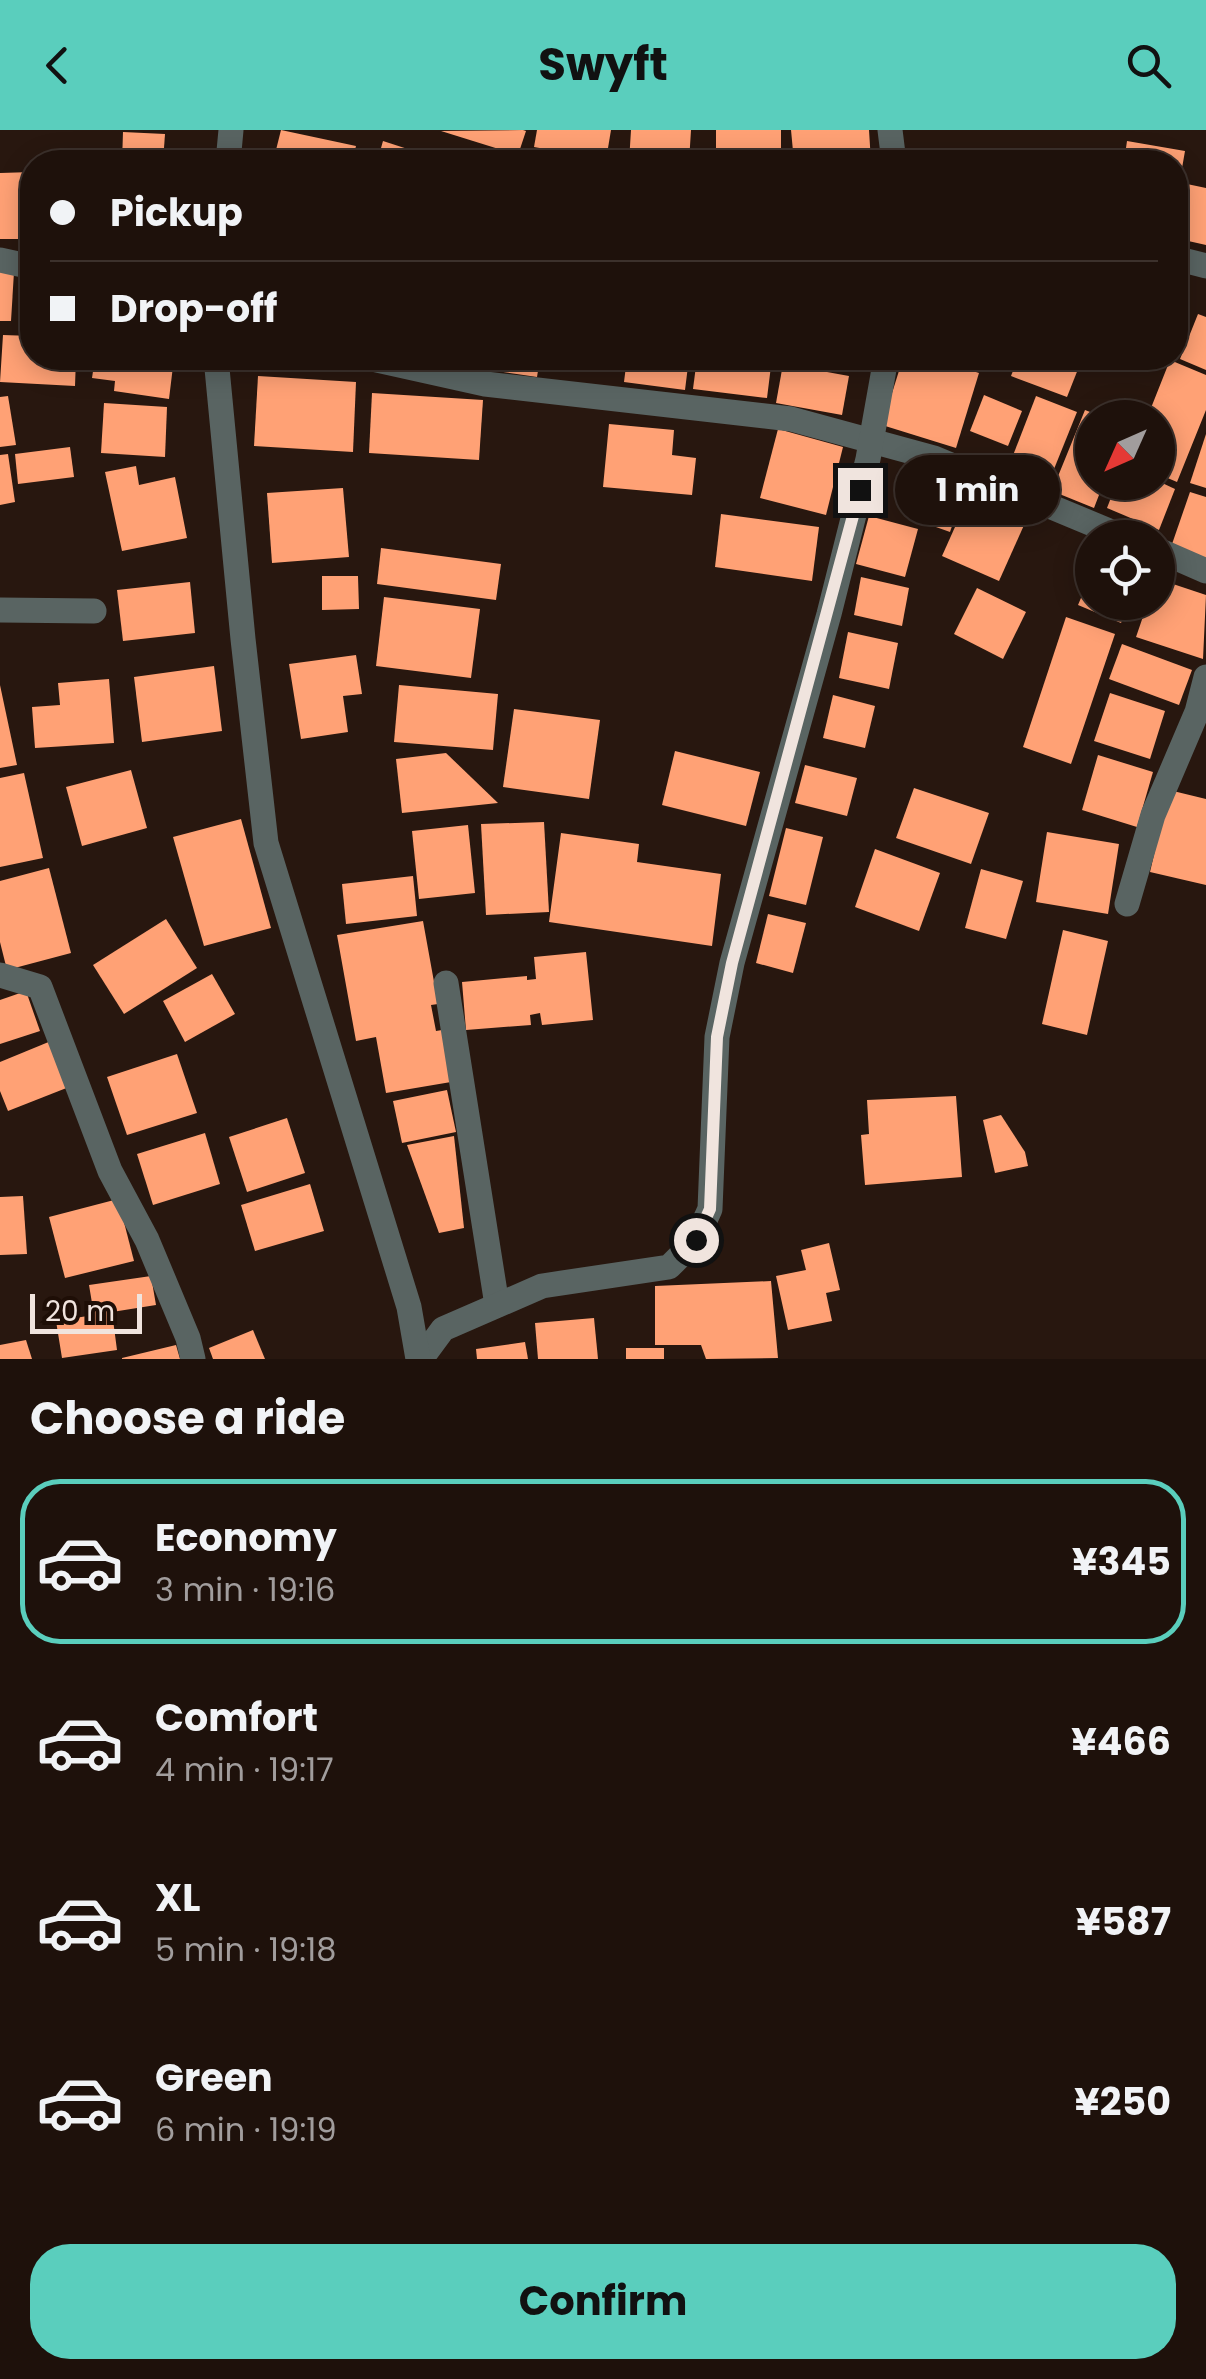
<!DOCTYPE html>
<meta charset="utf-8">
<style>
body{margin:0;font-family:Poppins,sans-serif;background:#2b1f19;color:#f1f3f6;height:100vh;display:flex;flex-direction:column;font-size:38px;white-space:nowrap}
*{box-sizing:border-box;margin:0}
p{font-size:32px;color:#a19d9d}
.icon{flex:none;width:55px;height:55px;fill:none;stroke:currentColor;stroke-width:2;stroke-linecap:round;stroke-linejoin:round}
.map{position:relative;height:1229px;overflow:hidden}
.drawer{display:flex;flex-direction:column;background:#1e110b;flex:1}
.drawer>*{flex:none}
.hud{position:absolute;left:20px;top:20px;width:1168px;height:220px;border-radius:40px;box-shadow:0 5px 25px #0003,0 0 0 2px #3c312c;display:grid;align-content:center;height:220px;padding:0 30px;background:#1e110b}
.needle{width:65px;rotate:225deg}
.fabs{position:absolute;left:1075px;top:270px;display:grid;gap:20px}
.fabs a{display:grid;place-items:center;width:100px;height:100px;border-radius:50%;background:#1e110b;box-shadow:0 5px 25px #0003,0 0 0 2px #3c312c;font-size:50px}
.scale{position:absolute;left:30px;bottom:25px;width:112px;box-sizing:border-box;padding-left:10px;border:5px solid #f0e4de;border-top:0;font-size:28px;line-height:35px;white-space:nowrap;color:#f0e4de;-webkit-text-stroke:8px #1e0e06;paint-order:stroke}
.end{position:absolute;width:45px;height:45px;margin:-22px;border:12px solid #f0e4de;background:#111;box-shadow:0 0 0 5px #111}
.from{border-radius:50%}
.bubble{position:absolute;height:70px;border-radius:35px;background:#1e110b;box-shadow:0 5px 25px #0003,0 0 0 2px #3c312c;font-size:32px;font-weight:700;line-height:70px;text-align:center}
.hud b{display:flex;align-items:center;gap:35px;height:95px;font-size:38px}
.hud b+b{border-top:2px solid #3c312c}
.hud i{width:25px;height:25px;background:#f1f3f6}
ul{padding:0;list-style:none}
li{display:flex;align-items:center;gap:30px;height:165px;margin:0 20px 15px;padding:0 10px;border:5px solid transparent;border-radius:40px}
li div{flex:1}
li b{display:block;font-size:38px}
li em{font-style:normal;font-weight:700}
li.on{border-color:#5acebd}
li>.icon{width:90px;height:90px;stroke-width:1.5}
h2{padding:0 30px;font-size:45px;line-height:120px}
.primary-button{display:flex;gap:20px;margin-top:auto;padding:20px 30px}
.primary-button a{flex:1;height:115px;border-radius:40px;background:#5acebd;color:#111;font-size:40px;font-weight:700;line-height:115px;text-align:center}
header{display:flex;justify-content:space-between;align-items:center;height:130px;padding:0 30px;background:#5acebd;color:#111;font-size:45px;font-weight:700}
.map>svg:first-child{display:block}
</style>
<header><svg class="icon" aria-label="back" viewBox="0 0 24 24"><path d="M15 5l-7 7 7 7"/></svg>Swyft<svg class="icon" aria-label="search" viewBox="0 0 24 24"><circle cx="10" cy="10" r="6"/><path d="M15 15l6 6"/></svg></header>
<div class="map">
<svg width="1206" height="1229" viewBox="0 0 1206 1229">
<rect width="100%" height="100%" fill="#28170f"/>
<g fill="#ffa175">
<polygon points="281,0 356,16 352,32 273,32"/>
<polygon points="523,0 526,1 518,25 441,1"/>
<polygon points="537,0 611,0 606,30 534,17"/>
<polygon points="631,0 691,0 689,32 629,32"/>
<rect x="716" y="0" width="65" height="32"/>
<polygon points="791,0 869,0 871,32 794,32"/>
<polygon points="123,2 165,4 163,32 122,32"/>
<polygon points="383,11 420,23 417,32 377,32"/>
<polygon points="1127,11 1185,21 1177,67 1175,32 1124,32"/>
<polygon points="32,42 32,109 0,109 0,43"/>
<polygon points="1187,54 1206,58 1206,115 1175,108"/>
<polygon points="0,141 14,142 11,191 0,191"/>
<polygon points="1198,184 1206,187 1206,240 1180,229"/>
<polygon points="3,205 32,206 32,228 76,228 75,256 0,252"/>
<polygon points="95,228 174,228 169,269 114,261 115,251 92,248"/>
<polygon points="465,228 540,228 537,247 463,236"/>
<polygon points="550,228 612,228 611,241 550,233"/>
<polygon points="627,228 689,228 685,260 624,252"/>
<polygon points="697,228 772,228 767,268 693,259"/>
<polygon points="833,228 864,228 862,236"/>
<polygon points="903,228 932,228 979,243 956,318 882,295"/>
<polygon points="1018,228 1078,228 1082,229 1067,267 1011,246"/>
<polygon points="1170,230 1206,245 1206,280 1177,352 1158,344 1158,288 1147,288"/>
<polygon points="783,234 849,246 842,285 776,273"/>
<polygon points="258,246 356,252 353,322 254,316"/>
<polygon points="372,263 483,270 479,330 369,323"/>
<polygon points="984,265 1022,281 1008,316 970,301"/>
<polygon points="8,266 16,315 0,317 0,267"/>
<polygon points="1036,266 1077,282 1052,344 1012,328"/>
<polygon points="104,273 167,277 165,327 101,323"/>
<polygon points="1085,280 1103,287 1092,288 1092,352 1104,352 1094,378 1052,361"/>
<polygon points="609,294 674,300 672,325 696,328 692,365 603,357"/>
<polygon points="778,299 843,317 826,385 760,368"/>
<polygon points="1206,304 1206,358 1190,353"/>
<polygon points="70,317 74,347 18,354 15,324"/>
<polygon points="8,324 15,372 0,375 0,325"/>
<polygon points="136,336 139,355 175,347 187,408 122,421 105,342"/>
<polygon points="935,344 966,355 950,402 919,391"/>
<polygon points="1117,352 1160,352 1175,359 1159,400 1107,378"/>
<polygon points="343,358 349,427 272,433 267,363"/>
<polygon points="972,359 1029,384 999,451 942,426"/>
<polygon points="1190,362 1206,367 1206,430 1171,417"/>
<polygon points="721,384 819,397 812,451 715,437"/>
<polygon points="869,386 918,399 905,447 856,434"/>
<polygon points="381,418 501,434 496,470 377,454"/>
<polygon points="1092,442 1092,472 1130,472 1121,493 1078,475"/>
<polygon points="322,446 358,446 359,479 322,480"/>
<polygon points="861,447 909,458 902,496 854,485"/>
<polygon points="1158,449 1206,465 1203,529 1136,507 1148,472 1158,472"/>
<polygon points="190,452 195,503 123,511 117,460"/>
<polygon points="977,458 1026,482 1003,529 954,504"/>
<polygon points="384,467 480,479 471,548 376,536"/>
<polygon points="1066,487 1115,504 1071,634 1023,617"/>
<polygon points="848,502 898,513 889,559 839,548"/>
<polygon points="1122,514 1192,540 1179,575 1109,549"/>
<polygon points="356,525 362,564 343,566 348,602 301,609 289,534"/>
<polygon points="214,536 222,601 142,612 134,547"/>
<polygon points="109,549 114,613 35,618 32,577 60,575 58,553"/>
<polygon points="0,555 17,635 0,638"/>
<polygon points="399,555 498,564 493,620 394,612"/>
<polygon points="1110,563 1165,581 1150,629 1094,611"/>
<polygon points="833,565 875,576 865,618 823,608"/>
<polygon points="514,579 600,590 589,669 503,657"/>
<polygon points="675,621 760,642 746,696 662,675"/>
<polygon points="446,623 498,673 402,683 396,629"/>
<polygon points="1098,625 1153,642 1137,697 1082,680"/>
<polygon points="805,635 857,648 847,686 795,673"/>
<polygon points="131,640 147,698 82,716 66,657"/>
<polygon points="24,643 43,728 0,737 0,648"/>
<polygon points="914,658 989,683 971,734 896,708"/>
<polygon points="1169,660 1206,669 1206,755 1150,742"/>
<polygon points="241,689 271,798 204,816 173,707"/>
<polygon points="544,692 549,782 486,785 481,694"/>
<polygon points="468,695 475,763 419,769 412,701"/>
<polygon points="786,698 823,707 806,775 769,766"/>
<polygon points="1047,702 1119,714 1108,784 1036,772"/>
<polygon points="561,703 639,714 637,732 721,744 712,816 549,792"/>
<polygon points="875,719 940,743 919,801 855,777"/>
<polygon points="49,738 71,823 7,840 0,812 0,751"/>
<polygon points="981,739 1023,751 1006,809 965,798"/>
<polygon points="413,746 417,786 346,794 342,754"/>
<polygon points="768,784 806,793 793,843 756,833"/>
<polygon points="166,789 197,838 124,884 93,835"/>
<polygon points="423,791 438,874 431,875 436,901 442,900 451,952 386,963 376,907 356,911 337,805"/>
<polygon points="1063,800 1108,811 1087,905 1042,894"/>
<polygon points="586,822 593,890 542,895 540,883 530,885 531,895 466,900 462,852 527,846 527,850 536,849 534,827"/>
<polygon points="212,844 235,884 185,912 163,871"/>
<polygon points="26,861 40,901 0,914 0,870"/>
<polygon points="51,911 69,957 8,981 0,961 0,932"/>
<polygon points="177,924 197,983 127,1005 107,947"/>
<polygon points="447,960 456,1002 402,1013 393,971"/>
<polygon points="956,966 962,1047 865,1055 861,1005 869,1004 867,970"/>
<polygon points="1001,985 1025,1022 1028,1036 995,1043 983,990"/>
<polygon points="287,988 305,1043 247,1062 229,1007"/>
<polygon points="205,1003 220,1054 153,1075 137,1024"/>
<polygon points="454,1006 464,1098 439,1103 407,1015"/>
<polygon points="310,1054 324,1101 255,1121 241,1075"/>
<polygon points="23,1066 27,1124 0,1125 0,1067"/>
<polygon points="118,1069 134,1131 65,1148 49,1087"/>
<polygon points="829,1113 840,1160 826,1163 832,1191 788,1200 776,1146 806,1140 801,1120"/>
<polygon points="151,1146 156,1175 112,1182 117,1220 62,1228 56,1191 94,1185 89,1155"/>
<polygon points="771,1151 778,1228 706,1229 701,1215 655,1215 655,1156"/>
<polygon points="594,1188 598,1229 538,1229 535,1193"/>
<polygon points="253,1200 265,1229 213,1229 209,1218"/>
<polygon points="26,1210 32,1229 0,1229 0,1215"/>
<polygon points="525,1212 528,1229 477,1229 476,1219"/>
<polygon points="176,1215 180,1229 122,1229 122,1228"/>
<rect x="626" y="1218" width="38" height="11"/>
</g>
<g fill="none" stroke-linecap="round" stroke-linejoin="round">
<g stroke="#596462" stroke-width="25">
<polyline points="890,0 894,32"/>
<polyline points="1175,128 1206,136"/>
<polyline points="0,130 32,137"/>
<polyline points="368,228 485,254 791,289 934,328 1126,408"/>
<polyline points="1158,420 1206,441"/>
<polyline points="0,480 94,481"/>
<polyline points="1127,774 1153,685 1197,582 1206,547"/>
<polyline points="0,845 40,857 110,1041 147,1110 188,1208 193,1229"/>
<polyline points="446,853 497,1175"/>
<polyline points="421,1229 443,1199 542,1156 669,1137 696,1110 710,1079 717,907 732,833 829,484 868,329 886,228"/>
</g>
<g stroke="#596462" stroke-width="25">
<polyline points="228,32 231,0"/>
<polyline points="216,228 243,509 266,713 409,1177 418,1229"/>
</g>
</g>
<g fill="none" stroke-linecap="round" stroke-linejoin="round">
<polyline stroke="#f0e4de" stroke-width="12" points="696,1110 710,1079 717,907 732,833 860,360"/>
</g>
</svg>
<div class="fabs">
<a><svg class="needle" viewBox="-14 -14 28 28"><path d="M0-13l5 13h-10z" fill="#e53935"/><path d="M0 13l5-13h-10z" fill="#a19d9d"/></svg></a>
<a><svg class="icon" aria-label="locate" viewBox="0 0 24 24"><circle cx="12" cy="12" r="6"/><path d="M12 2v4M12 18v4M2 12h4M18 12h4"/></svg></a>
</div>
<div class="scale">20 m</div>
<i class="end from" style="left:696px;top:1110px"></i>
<i class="end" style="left:860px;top:360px"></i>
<div class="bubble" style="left:895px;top:325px;width:165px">1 min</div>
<div class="hud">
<b><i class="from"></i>Pickup</b>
<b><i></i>Drop-off</b>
</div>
</div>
<section class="drawer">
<h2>Choose a ride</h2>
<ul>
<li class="on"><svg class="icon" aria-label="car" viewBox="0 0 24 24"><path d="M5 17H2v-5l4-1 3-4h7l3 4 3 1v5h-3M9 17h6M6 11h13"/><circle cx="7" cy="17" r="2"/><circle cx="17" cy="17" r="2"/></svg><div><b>Economy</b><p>3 min · 19:16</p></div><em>¥345</em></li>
<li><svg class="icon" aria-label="car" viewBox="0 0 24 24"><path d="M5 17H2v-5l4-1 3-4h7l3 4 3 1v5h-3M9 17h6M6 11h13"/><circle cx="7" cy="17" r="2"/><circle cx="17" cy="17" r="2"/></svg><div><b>Comfort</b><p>4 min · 19:17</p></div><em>¥466</em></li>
<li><svg class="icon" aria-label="car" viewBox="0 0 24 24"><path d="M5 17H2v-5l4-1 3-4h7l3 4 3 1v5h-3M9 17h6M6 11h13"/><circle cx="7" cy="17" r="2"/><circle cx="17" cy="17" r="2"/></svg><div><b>XL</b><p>5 min · 19:18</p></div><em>¥587</em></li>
<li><svg class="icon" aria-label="car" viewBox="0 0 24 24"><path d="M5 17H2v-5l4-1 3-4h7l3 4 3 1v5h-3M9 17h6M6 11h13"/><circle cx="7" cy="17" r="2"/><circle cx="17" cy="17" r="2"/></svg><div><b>Green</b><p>6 min · 19:19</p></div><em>¥250</em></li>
</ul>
<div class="primary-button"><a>Confirm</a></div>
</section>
